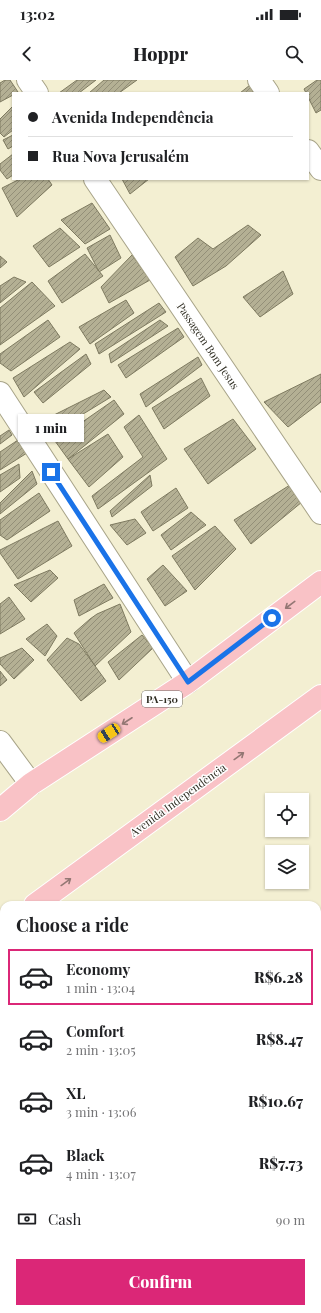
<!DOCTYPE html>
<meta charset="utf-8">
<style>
body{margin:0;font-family:"Playfair Display",serif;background:#f6f6f6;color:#202124;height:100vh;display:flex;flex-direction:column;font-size:15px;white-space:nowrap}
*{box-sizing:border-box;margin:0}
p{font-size:13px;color:#757577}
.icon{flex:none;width:22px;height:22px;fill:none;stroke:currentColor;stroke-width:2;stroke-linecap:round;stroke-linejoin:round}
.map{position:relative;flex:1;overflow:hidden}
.sheet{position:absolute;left:0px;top:821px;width:321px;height:412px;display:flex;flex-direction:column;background:#fff;border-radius:12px 12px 0 0;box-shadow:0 1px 3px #0004}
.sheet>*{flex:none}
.top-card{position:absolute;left:12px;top:12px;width:297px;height:88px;border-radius:0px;box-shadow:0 1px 3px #0004;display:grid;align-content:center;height:88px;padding:0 16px;background:#fff}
.fabs{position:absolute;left:265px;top:713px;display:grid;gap:8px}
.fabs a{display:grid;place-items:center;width:44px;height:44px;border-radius:0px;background:#fff;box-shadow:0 1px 3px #0004;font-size:20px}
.end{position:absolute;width:18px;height:18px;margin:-9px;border:5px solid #1a73e8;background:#fff;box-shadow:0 0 0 2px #fff}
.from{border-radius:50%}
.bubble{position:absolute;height:28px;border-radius:0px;background:#fff;box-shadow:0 1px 3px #0004;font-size:13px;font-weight:800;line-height:28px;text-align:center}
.car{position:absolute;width:12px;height:24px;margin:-12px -6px;border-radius:5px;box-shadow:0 0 3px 1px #0007;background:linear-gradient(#f5c518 24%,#345 0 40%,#f5c518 0 76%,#345 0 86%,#f5c518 0)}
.top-card b{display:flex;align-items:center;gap:14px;height:38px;font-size:15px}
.top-card b+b{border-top:1px solid #e0e0e0}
.top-card i{width:10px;height:10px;background:#202124}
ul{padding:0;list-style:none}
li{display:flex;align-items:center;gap:12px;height:56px;margin:0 8px 6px;padding:0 8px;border:2px solid transparent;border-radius:0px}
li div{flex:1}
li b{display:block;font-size:15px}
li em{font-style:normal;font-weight:800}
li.active{border-color:#db2777}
li>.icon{width:36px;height:36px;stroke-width:1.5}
h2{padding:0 16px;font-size:18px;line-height:48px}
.pay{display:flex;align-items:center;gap:10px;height:44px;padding:0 16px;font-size:15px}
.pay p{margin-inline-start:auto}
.primary-button{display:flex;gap:8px;margin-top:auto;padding:8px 16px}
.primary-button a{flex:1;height:46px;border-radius:0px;background:#db2777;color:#fff;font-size:16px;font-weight:800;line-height:46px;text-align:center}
.status{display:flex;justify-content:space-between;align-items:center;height:28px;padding:0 20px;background:#fff;direction:ltr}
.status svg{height:11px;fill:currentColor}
header{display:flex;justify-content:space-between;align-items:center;height:52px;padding:0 16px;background:#fff;font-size:18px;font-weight:800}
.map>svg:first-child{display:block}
</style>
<div class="status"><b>13:02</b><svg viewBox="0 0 49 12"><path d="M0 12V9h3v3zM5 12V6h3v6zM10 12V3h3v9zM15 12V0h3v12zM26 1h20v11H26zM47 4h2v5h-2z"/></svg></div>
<header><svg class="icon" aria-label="back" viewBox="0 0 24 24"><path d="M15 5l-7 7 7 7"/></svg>Hoppr<svg class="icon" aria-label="search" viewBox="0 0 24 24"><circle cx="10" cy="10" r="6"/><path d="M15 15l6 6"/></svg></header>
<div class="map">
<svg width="321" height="1233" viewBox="0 0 321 1233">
<defs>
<pattern id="building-hatch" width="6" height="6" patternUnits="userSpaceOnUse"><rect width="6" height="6" fill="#b4b094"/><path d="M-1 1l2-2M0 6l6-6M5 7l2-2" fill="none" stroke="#938f78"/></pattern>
</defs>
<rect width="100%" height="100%" fill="#f3efd2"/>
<g fill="url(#building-hatch)" stroke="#7e7a60">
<polygon points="5,0 10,0 18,12 13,13 13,15 0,22 0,3"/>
<polygon points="77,0 96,0 79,13 59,13"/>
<polygon points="104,0 137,0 119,13 89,13"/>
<polygon points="317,0 321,0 321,30 316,33 308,17 308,13 306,13 304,9"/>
<polygon points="250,5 254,13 240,13"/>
<polygon points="13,26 13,50 4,57 0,53 0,39"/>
<polygon points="13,55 13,66 8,69 3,60"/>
<polygon points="13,74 13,95 7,99 0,90 0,84"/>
<polygon points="20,99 48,99 52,105 17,137 2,108"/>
<polygon points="122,99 149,99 130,114"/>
<polygon points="92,123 110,149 85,164 61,140"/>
<polygon points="248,145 261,155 226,186 193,206 175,177 198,158 213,169"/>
<polygon points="60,148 80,167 49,187 33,166"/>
<polygon points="110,155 121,178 99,192 87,168"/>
<polygon points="85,174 103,196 62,223 48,201"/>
<polygon points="132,175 150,200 109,223 101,207"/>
<polygon points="0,176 7,182 0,188"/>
<polygon points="283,191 293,214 260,237 243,217"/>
<polygon points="14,197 26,202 0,223 0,206"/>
<polygon points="32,202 55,226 0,265 0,228"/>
<polygon points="126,220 134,233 90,264 79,247"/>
<polygon points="159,223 166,232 99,274 95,264"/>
<polygon points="48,240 60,257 11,291 0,283 0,274"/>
<polygon points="160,240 168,246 111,283 109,274"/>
<polygon points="178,248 184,257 126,298 118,285"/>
<polygon points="70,262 80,269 24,317 13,298"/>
<polygon points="86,274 91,284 43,323 34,312"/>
<polygon points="198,277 202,285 146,327 140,314"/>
<polygon points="321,294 321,322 288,347 264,322"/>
<polygon points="201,298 210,316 164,349 152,328"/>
<polygon points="104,310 111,317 47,356 40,342"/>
<polygon points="114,320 124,334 68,379 55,361"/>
<polygon points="139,335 167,379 98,429 92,416 143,377 124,347"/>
<polygon points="233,339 256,369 208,404 184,369"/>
<polygon points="9,350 12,355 0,364 0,356"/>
<polygon points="108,354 123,377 89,407 68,379"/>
<polygon points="18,360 27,373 0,390 0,372"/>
<polygon points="19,384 20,398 0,412 0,395"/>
<polygon points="32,391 37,404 0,434 0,423"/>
<polygon points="150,395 152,406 112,437 110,431"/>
<polygon points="290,405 302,422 251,464 234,440"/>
<polygon points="176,408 188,428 153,451 141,432"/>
<polygon points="39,413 50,431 7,460 0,455 0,440"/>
<polygon points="191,432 206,445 171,470 161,455"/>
<polygon points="135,439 146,453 127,465 110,445"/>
<polygon points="58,441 72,466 18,499 0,473 0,470"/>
<polygon points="215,446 236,469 195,510 172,476"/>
<polygon points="163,485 187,511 165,526 147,499"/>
<polygon points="50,490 58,498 31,522 14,505"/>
<polygon points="104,504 113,518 79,536 74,520"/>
<polygon points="9,517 25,539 0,554 0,524"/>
<polygon points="120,524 131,552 95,586 74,553 90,539 97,534"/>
<polygon points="47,544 57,556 45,576 26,559"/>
<polygon points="142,555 153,568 119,600 108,582"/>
<polygon points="67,558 79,564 106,601 81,621 47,580"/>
<polygon points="22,568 34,580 14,599 0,584 0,578"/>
<polygon points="0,591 7,600 0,606"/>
</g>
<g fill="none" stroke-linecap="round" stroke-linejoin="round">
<g stroke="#a8a489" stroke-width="24">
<g id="minor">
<polyline points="28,0 37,13"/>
<polyline points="259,0 268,13"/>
<polyline points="308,71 321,89"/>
<polyline points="95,99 321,433"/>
<polyline points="0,313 188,602"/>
<polyline points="0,662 31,704"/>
<polyline points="317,964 321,963"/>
<polyline points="317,1182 320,1233"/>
<polyline points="124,1229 124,1233"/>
</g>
</g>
<g stroke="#fff" stroke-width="24">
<g id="primary">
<polyline points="0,730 31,704 188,602 321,502"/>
<polyline points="35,825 321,616"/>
<polyline points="0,850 4,847"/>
</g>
</g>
<use href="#minor" stroke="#fff" stroke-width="22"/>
<use href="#primary" stroke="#f9c2c6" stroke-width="22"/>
</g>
<defs><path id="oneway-shaft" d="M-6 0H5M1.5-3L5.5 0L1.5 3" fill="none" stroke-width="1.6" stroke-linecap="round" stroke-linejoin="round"/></defs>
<g stroke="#947774">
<use href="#oneway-shaft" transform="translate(290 525) rotate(143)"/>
<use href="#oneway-shaft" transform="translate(127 641) rotate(147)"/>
<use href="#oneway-shaft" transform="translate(239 676) rotate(-36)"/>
<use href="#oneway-shaft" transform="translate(66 802) rotate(-36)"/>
</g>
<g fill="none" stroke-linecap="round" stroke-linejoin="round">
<polyline stroke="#1a73e8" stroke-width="5" points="51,392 188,602 272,538"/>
</g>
<g text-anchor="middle" stroke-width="3" stroke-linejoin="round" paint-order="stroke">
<rect fill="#fff" stroke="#6d6b64" stroke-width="1" x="142" y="611" width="40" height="16" rx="3"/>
<g font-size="10" font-weight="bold" fill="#2e2c21">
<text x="162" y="623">PA-150</text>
</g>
<g font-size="11" fill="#2e2c21" stroke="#fff">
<text transform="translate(208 266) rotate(56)" y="4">Passagem Bom Jesus</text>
<text transform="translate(178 720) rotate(-36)" y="4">Avenida Independência</text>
</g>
</g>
</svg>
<div class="fabs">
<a><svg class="icon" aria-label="locate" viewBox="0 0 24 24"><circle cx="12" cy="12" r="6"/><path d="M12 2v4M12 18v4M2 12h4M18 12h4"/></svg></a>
<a><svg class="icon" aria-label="layers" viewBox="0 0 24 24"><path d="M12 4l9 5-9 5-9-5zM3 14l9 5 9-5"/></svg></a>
</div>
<i class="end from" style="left:272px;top:538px"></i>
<i class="end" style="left:51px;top:392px"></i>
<div class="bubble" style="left:18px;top:334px;width:66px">1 min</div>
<i class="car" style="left:109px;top:653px;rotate:237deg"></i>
<div class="top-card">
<b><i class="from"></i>Avenida Independência</b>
<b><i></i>Rua Nova Jerusalém</b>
</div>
<section class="sheet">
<h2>Choose a ride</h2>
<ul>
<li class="active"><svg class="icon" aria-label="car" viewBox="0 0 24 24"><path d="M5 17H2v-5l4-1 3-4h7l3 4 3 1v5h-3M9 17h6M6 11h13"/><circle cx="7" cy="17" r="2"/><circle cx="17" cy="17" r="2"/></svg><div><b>Economy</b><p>1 min · 13:04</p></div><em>R$6.28</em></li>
<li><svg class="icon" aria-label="car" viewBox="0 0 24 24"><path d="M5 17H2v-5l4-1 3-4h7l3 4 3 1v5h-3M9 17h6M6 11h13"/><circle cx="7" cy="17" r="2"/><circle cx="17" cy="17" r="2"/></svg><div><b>Comfort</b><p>2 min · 13:05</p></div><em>R$8.47</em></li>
<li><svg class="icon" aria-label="car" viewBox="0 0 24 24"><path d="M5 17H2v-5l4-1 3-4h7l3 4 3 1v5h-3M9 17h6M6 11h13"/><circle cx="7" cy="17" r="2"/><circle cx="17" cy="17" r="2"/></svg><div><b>XL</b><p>3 min · 13:06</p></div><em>R$10.67</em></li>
<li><svg class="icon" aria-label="car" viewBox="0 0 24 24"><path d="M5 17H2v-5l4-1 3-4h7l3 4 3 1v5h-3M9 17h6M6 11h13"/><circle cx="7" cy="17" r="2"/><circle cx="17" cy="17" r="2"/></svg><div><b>Black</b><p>4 min · 13:07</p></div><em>R$7.73</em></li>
</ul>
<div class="pay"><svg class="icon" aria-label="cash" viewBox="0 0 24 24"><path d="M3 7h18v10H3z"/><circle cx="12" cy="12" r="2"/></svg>Cash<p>90 m</p></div>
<div class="primary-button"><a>Confirm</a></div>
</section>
</div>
